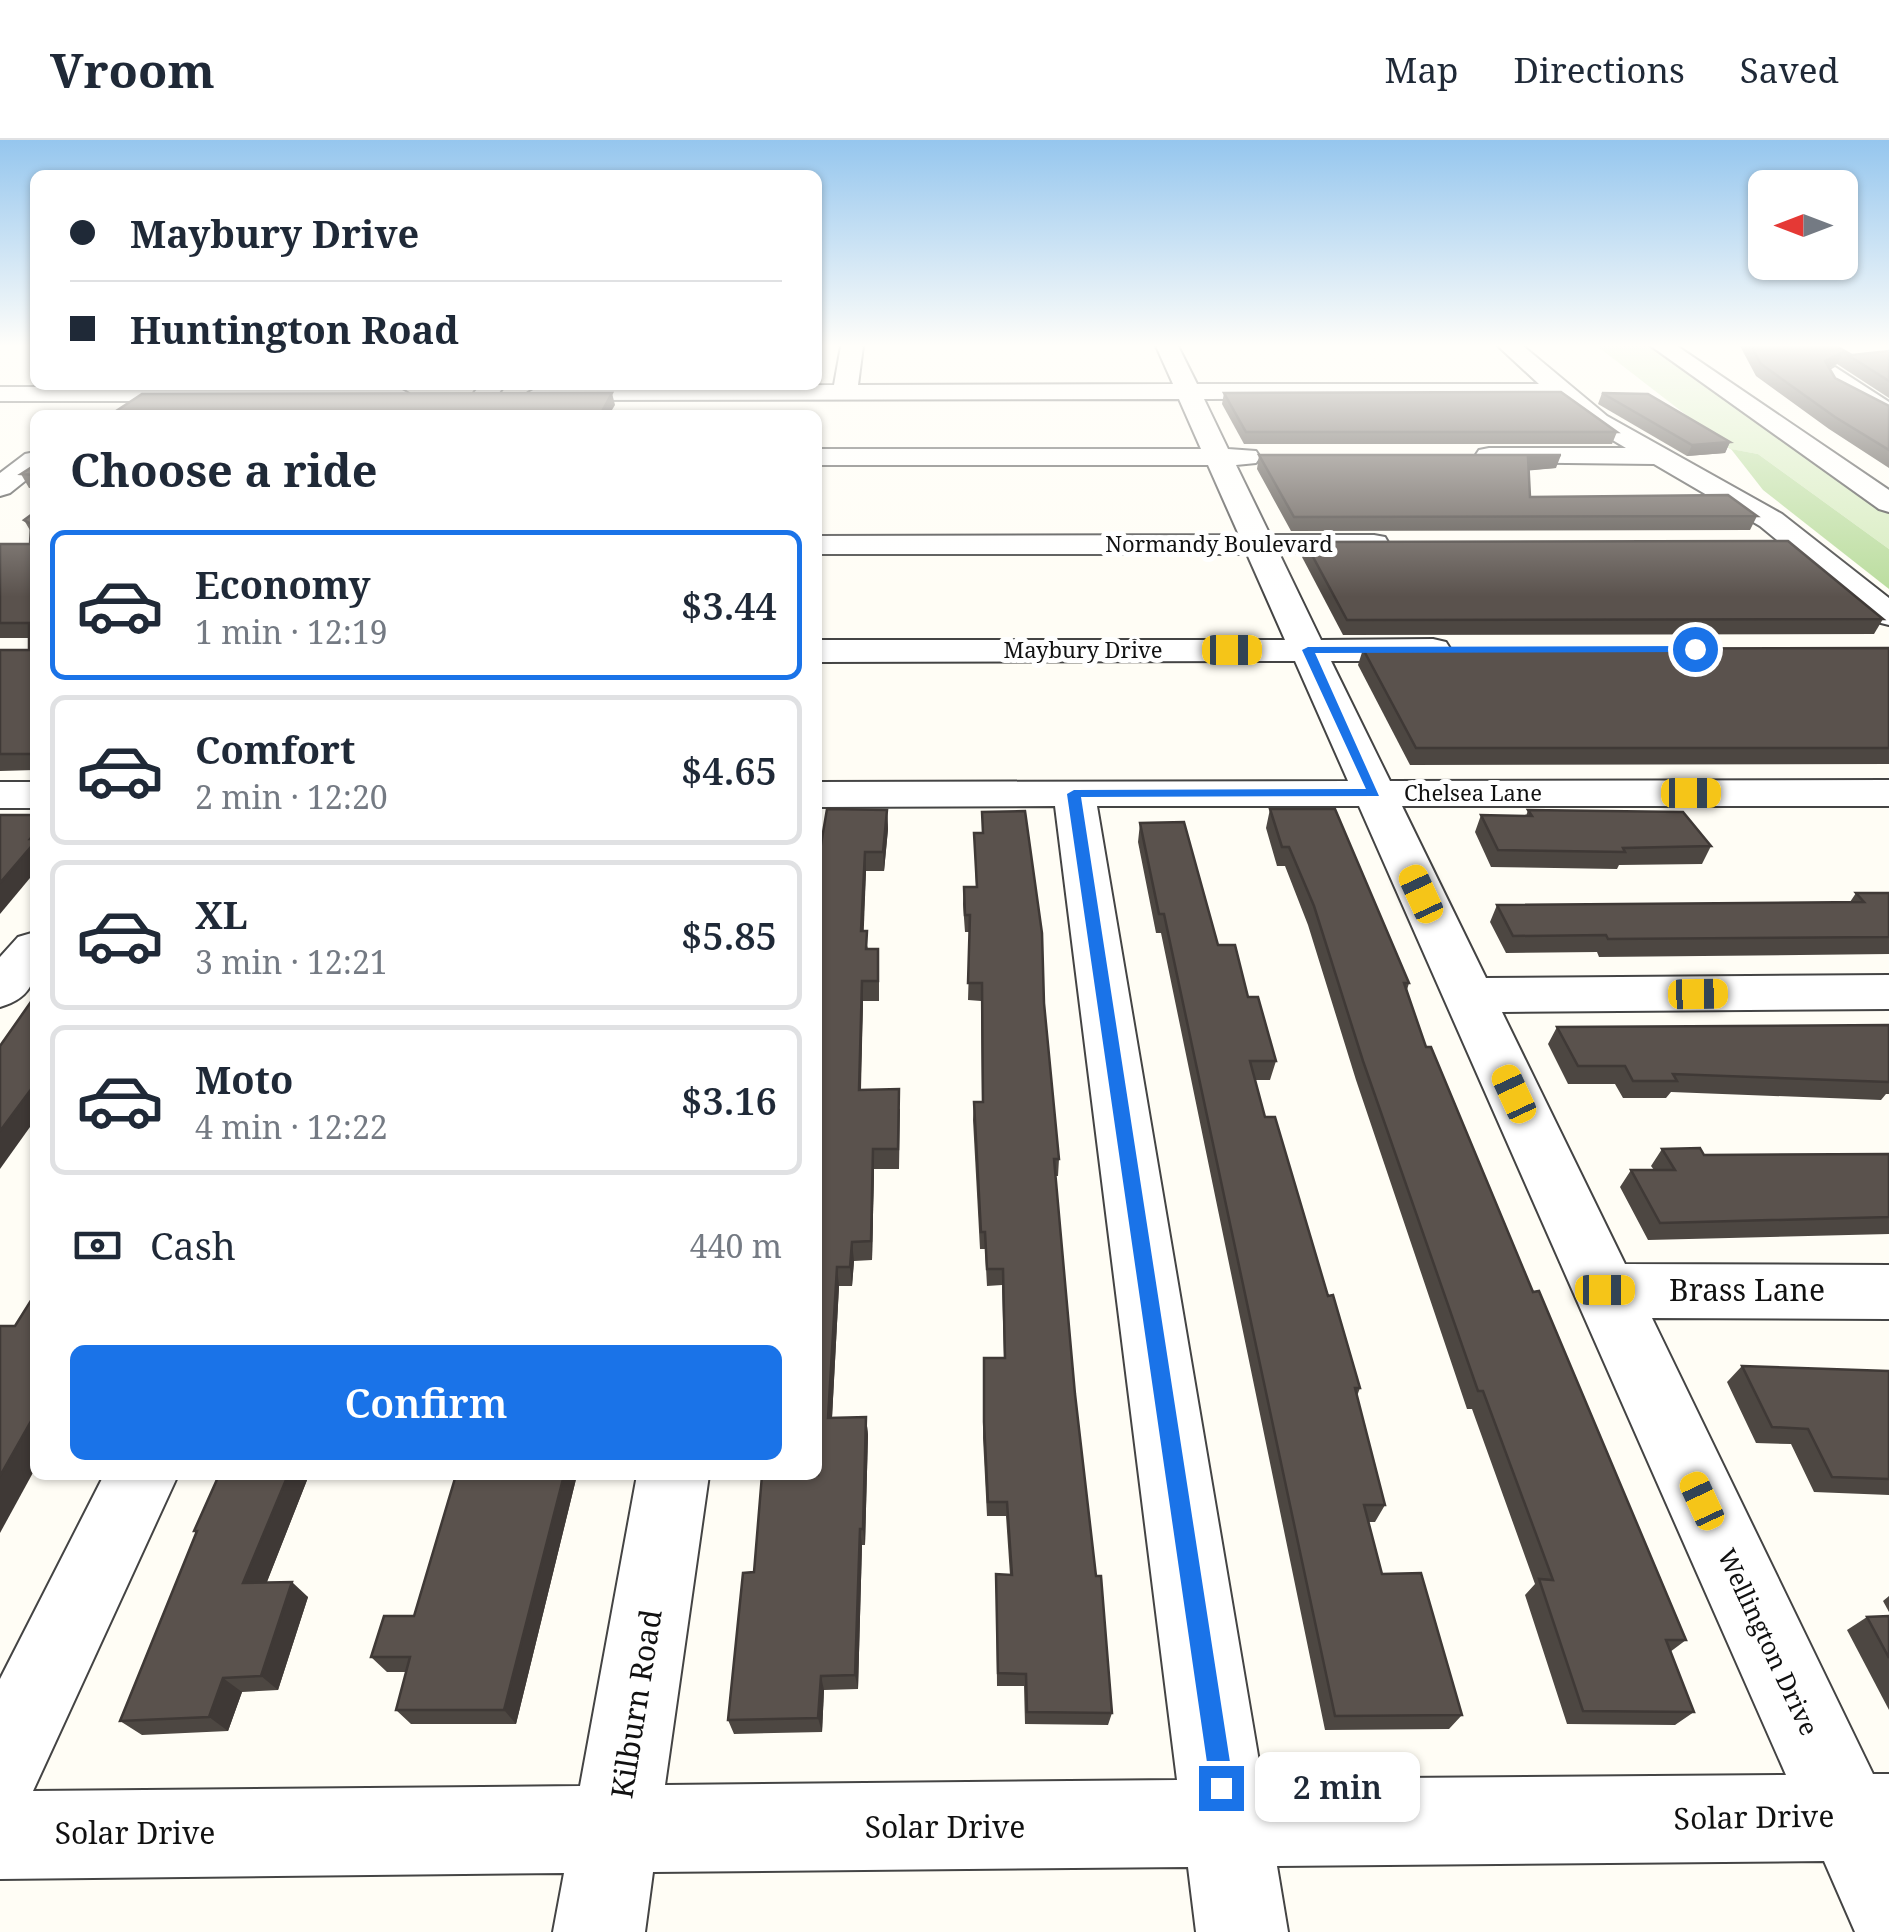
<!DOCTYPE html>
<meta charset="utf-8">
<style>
body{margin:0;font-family:"Noto Serif",serif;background:#f6f6f7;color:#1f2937;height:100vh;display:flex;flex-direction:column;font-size:38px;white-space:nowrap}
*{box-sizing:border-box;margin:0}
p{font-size:32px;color:#747a83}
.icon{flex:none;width:55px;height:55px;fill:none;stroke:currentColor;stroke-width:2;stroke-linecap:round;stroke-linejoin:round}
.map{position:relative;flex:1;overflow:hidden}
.side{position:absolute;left:30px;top:270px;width:792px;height:1070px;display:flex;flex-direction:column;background:#fff;border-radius:15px;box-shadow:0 2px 8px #0004}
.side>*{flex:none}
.hud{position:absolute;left:30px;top:30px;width:792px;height:220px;border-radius:15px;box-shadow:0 2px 8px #0004;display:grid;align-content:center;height:220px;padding:0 40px;background:#fff}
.needle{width:65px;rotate:270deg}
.buttons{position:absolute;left:1748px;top:30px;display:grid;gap:20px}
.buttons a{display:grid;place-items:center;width:110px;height:110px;border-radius:15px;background:#fff;box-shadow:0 2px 8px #0004;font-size:50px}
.end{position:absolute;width:45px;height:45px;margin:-22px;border:12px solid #1a73e8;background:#fff;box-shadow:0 0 0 5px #fff}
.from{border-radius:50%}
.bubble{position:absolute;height:70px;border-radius:15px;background:#fff;box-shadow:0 2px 8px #0004;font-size:32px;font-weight:600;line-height:70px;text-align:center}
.car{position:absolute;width:30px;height:60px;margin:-30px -15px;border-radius:12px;box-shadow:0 0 8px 2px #0007;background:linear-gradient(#f5c518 24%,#345 0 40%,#f5c518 0 76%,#345 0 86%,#f5c518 0)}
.hud b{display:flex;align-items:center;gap:35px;height:95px;font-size:38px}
.hud b+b{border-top:2px solid #e0e1e3}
.hud i{width:25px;height:25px;background:#1f2937}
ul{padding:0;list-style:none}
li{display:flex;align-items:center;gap:30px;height:150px;margin:0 20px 15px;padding:0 20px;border:5px solid #e0e1e3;border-radius:15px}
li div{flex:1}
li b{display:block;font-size:38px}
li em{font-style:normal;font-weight:600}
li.selected{border-color:#1a73e8}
li>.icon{width:90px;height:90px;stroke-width:1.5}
h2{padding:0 40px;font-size:45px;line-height:120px}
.pay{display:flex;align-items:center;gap:25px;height:110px;padding:0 40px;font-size:38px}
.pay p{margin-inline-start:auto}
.button{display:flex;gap:20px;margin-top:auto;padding:20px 40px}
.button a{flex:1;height:115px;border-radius:15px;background:#1a73e8;color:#fff;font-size:40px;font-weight:600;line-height:115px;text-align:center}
header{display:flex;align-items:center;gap:60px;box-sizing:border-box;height:140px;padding:0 50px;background:#fff;border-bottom:2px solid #e0e1e3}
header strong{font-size:48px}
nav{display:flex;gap:55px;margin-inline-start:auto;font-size:35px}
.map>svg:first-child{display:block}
</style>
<header>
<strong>Vroom</strong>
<nav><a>Map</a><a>Directions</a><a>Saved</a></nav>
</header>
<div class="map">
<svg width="1889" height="1792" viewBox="0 0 1889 1792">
<rect width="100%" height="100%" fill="#fffdf5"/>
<polygon fill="#d5ebbd" points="1597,206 1655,206 1889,370 1889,409 1758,314 1730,309"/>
<polygon fill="#b9dc9c" points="1731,309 1758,314 1889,409 1889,449 1763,350"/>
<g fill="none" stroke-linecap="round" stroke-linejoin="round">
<g stroke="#444" stroke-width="4">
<g id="minor">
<path d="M841,206H863L858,245L1173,244L1156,206H1178L1197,244H1539L1498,206H1523L1607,276L1782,374L1889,458V485L1877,482L1760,386L1654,324L1479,322L1475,316L1479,310L1489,308H1626L1589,286L1556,258L1204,259L1228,309L1256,311L1260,317L1256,323L1236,325L1270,395H1374L1385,397L1389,404L1385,411L1374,413H1279L1321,500L1433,499L1446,502L1451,510L1446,518L1433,521H1331L1390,641L1889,640V666H1402L1486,838L1889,835V869L1502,872L1625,1124L1889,1125V1179L1652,1178L1873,1634H1889V1792H1855L1824,1721L1277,1726L1288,1792H1196L1188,1727L653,1732L645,1792H553L564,1733L0,1739V1539L104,1335H178L33,1651L580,1646L637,1335H709L665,1645L1177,1640L1055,666L818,667V642L1348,641L1295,521L818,522V500H1285L1247,414H818V396L1239,395L1208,325H818V309H1201L1179,259L540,260L528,253L540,246L834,245ZM1097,666H1359L1786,1635L1262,1639Z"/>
<polygon points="1651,206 1677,206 1889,350 1889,372 1879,369"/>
<polygon points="1835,227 1889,262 1889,281 1832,248 1823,234"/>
<polygon points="480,245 505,245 495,258 486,260 474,253"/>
<polygon points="0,247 397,247 409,254 397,261 0,261"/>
<polygon points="35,312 35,333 10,353 0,356 0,333 25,314"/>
<rect x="0" y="642" width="35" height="26"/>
<path d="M35,792C35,828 42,855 0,867V817L18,797Z"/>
</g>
</g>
<use href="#minor" fill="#fff" fill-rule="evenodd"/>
</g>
<g fill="#4d4742">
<polygon points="1740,206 1836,206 1852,215 1889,211 1889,258 1837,224 1829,228 1835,238 1889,266 1889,328 1829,289 1756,236"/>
<polygon points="1224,253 1617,292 1612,304 1244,304 1222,264"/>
<polygon points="1602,253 1730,302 1725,313 1687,316 1598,264"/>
<polygon points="1259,315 1556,328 1529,330 1530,357 1757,376 1750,390 1291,391 1257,329"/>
<polygon points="35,325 35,348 29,348 21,334"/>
<polygon points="35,372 35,630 0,631 0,510 29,510 29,498 0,498 0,404 30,404 31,392 24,380"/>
<polygon points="1305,402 1883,479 1874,494 1343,495 1302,417"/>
<polygon points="1889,508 1889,624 1410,625 1358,525 1363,509"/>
<polygon points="1270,669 1409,843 1407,850 1426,907 1686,1500 1670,1512 1694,1572 1675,1585 1567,1584 1525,1455 1535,1444 1472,1269 1467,1269 1356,940 1308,785 1285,726 1277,726 1266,688"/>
<polygon points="887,670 888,689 884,731 866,731 863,791 868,809 879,829 879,861 863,861 861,950 900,969 899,1029 874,1029 872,1120 854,1121 852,1146 839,1146 832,1278 866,1277 868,1295 865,1405 862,1405 858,1549 824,1550 822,1592 734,1594 728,1580 754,1432 818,1335 818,722"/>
<polygon points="1528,670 1711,706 1702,724 1619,725 1617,729 1491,727 1475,692 1481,675 1526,676"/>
<polygon points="982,672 1044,863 1059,1019 1058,1036 1055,1036 1075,1254 1112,1573 1108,1585 1025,1584 1024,1546 997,1546 996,1434 1010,1435 1006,1376 987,1376 983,1298 984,1218 1004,1218 1002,1145 987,1146 985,1109 980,1109 973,980 974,962 982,962 981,861 968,860 970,792 965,792 963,764 964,747 976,747 974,693 982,693"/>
<polygon points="1140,683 1218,805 1248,857 1276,921 1270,940 1255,940 1265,977 1360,1248 1357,1256 1385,1365 1375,1382 1369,1382 1382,1434 1462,1575 1449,1589 1325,1590 1161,793 1156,793 1138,702"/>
<polygon points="1856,753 1889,753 1889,814 1599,817 1597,812 1506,813 1490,782 1497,765 1850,762"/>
<polygon points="1889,885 1889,954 1886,954 1881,960 1671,952 1666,958 1623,958 1615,944 1568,944 1548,904 1557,887"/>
<polygon points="1662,1009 1704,1015 1889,1014 1889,1094 1648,1100 1620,1047 1631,1030 1654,1030 1651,1026"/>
<polygon points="1742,1226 1889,1231 1889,1355 1814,1352 1791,1304 1756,1303 1727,1242"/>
<polygon points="219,1335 309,1335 267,1442 308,1457 278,1550 242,1552 228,1591 142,1595 120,1581 196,1393 194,1391"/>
<polygon points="456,1335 577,1335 516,1584 411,1584 396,1570 406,1532 387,1532 371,1517 414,1476"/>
<polygon points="1889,1456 1889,1472 1883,1461"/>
<polygon points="1889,1476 1889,1570 1847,1490 1867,1477"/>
</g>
<g fill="#3f3936">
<polygon points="1843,212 1837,224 1819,233 1825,221"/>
<polygon points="612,253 615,265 609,275 600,275"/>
<polygon points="1730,302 1725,313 1687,316 1692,305"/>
<polygon points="1561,315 1556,328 1523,331 1528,317"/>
<polygon points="887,670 888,689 884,731 883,712"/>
<polygon points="35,693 35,732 0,774 0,743"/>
<polygon points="865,712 866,731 863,811 861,791"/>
<polygon points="862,841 863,861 860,970 859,950"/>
<polygon points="35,944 35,980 0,1029 0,991"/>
<polygon points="873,1009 874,1029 872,1120 871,1101"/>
<polygon points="852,1102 854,1121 852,1146 850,1127"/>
<polygon points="837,1127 839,1146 831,1296 828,1278"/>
<polygon points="35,1274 35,1329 0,1393 0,1336"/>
<polygon points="866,1277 868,1295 865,1405 863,1389"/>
<polygon points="288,1335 309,1335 260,1459 243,1443"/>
<polygon points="564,1335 577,1335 516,1584 504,1570"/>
<polygon points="860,1389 862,1405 858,1549 855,1535"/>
<polygon points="292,1442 308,1457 278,1550 261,1536"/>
<polygon points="821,1536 824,1550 822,1592 818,1578"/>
<polygon points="223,1538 242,1552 228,1591 209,1577"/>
</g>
<g fill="#5a524d" stroke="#3f3936" stroke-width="2.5">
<polygon points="1751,206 1836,206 1852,215 1889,211 1889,241 1843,212 1825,221 1835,238 1889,266 1889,310 1835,277 1761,224"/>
<polygon points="1561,252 1617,292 1246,292 1224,253"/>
<polygon points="612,253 600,275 110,275 142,254"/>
<polygon points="1602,253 1648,254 1730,302 1692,305"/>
<polygon points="1259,315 1561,315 1528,317 1530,357 1728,355 1757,376 1294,377"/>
<polygon points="35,325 35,335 21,334"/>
<polygon points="35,372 35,614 0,614 0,510 29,510 29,483 0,483 0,404 30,404 31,384 24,380"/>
<polygon points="1788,401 1883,479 1347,480 1305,402"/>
<polygon points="1889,508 1889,608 1416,608 1363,509"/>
<polygon points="827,669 887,670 883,712 865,712 861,791 867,791 866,809 878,809 878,841 862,841 859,950 899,949 898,1009 873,1009 871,1101 852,1102 850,1127 837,1127 828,1278 866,1277 863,1389 860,1389 855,1535 821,1536 818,1578 728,1580 743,1433 754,1432 762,1335 818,1335 818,722"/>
<polygon points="1270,669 1335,669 1409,843 1404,843 1426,907 1431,907 1533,1152 1539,1151 1686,1500 1666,1500 1694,1572 1583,1571 1539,1439 1553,1440 1483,1251 1478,1251 1363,921 1314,766 1289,707 1282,707"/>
<polygon points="1528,670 1683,672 1711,706 1623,708 1625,712 1498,710 1481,675 1532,676"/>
<polygon points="1025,671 1042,793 1044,863 1059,1019 1054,1019 1075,1254 1096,1436 1101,1436 1112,1573 1027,1572 1026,1534 998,1533 996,1434 1012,1435 1007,1362 988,1362 984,1282 984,1218 1005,1218 1003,1129 987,1129 985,1092 981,1092 974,962 983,962 982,843 968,843 970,775 965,775 964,747 977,747 974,693 983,693 982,672"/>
<polygon points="0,675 35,675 35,693 30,699 35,699 35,702 0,743"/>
<polygon points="1184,682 1218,805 1235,805 1248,857 1258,857 1276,921 1250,921 1265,977 1275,977 1328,1156 1333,1155 1360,1248 1355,1248 1385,1365 1364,1365 1382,1434 1421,1433 1462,1575 1335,1576 1164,774 1159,774 1140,683"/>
<polygon points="1856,753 1889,753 1889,797 1608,799 1606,795 1513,796 1497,765 1864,762"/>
<polygon points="35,856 35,944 0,991 0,906"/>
<polygon points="1889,885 1889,942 1673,934 1677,941 1633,941 1625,926 1578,926 1557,887"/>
<polygon points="1700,1008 1704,1015 1889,1014 1889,1077 1660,1083 1631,1030 1675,1030 1662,1009"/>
<polygon points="35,1154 35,1274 0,1336 0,1186 15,1186"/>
<polygon points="1742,1226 1889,1231 1889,1339 1832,1337 1808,1289 1772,1287"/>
<polygon points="219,1335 288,1335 243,1443 292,1442 261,1536 223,1538 209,1577 120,1581 197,1391 194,1391"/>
<polygon points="456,1335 564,1335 504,1570 396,1570 410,1517 371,1517 384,1476 414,1476"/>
<polygon points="1889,1476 1889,1518 1867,1477"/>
</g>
<linearGradient id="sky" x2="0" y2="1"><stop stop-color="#95c6ee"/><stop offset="0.45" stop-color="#fffefa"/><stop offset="1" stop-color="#fffefa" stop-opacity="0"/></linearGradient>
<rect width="1889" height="457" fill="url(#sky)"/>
<polygon fill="#1a73e8" points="1695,506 1699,512 1315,513 1379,656 1081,657 1234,1648 1230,1657 1221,1661 1212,1657 1067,654 1074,650 1366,649 1302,510 1308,507"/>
<g text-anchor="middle" stroke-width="10" stroke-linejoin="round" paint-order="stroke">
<g font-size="22" fill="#111" stroke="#fff">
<text x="1219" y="412">Normandy Boulevard</text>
<text x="1083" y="518">Maybury Drive</text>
<text x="1473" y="661">Chelsea Lane</text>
</g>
<g font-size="25" fill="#111" stroke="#fff">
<text transform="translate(1768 1502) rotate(65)" y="9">Wellington Drive</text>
</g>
<g font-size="30" fill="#111" stroke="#fff">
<text x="1747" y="1161">Brass Lane</text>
<text transform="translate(637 1564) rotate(-81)" y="10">Kilburn Road</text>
<text transform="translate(1754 1678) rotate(-1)" y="10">Solar Drive</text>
<text x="945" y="1698">Solar Drive</text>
<text x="135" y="1704">Solar Drive</text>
</g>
</g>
</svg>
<div class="buttons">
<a><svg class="needle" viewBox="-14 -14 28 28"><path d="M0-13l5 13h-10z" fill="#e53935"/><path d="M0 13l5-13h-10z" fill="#747a83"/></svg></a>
</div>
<i class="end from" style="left:1695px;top:509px"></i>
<i class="end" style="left:1221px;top:1648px"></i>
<div class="bubble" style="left:1255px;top:1612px;width:165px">2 min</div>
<i class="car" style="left:1232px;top:510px;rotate:90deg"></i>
<i class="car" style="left:1691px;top:653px;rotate:90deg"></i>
<i class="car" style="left:1421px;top:754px;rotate:335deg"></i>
<i class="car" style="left:1698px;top:854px;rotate:89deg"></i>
<i class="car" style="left:1514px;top:954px;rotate:335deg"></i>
<i class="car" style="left:1605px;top:1150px;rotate:90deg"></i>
<i class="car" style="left:1702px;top:1361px;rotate:335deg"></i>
<div class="hud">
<b><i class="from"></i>Maybury Drive</b>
<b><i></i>Huntington Road</b>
</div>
<section class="side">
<h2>Choose a ride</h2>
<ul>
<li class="selected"><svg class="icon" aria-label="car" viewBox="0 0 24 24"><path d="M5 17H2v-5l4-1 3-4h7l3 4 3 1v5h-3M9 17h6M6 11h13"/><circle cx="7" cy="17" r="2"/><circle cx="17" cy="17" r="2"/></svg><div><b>Economy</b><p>1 min · 12:19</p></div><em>$3.44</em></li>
<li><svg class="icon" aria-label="car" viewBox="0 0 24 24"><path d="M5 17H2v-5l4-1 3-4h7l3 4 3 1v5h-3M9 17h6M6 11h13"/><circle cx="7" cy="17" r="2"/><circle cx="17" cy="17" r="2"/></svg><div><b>Comfort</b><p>2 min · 12:20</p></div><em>$4.65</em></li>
<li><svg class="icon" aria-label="car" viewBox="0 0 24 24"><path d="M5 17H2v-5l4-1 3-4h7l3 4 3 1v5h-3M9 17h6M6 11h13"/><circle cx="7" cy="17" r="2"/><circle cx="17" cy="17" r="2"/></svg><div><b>XL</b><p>3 min · 12:21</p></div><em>$5.85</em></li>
<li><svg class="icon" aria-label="car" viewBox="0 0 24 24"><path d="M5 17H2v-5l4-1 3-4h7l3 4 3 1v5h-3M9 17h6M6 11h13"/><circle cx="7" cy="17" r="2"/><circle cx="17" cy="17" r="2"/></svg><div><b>Moto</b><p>4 min · 12:22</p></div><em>$3.16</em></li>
</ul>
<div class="pay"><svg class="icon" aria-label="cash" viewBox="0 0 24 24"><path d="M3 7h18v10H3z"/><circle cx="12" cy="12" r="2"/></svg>Cash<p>440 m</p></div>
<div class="button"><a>Confirm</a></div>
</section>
</div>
